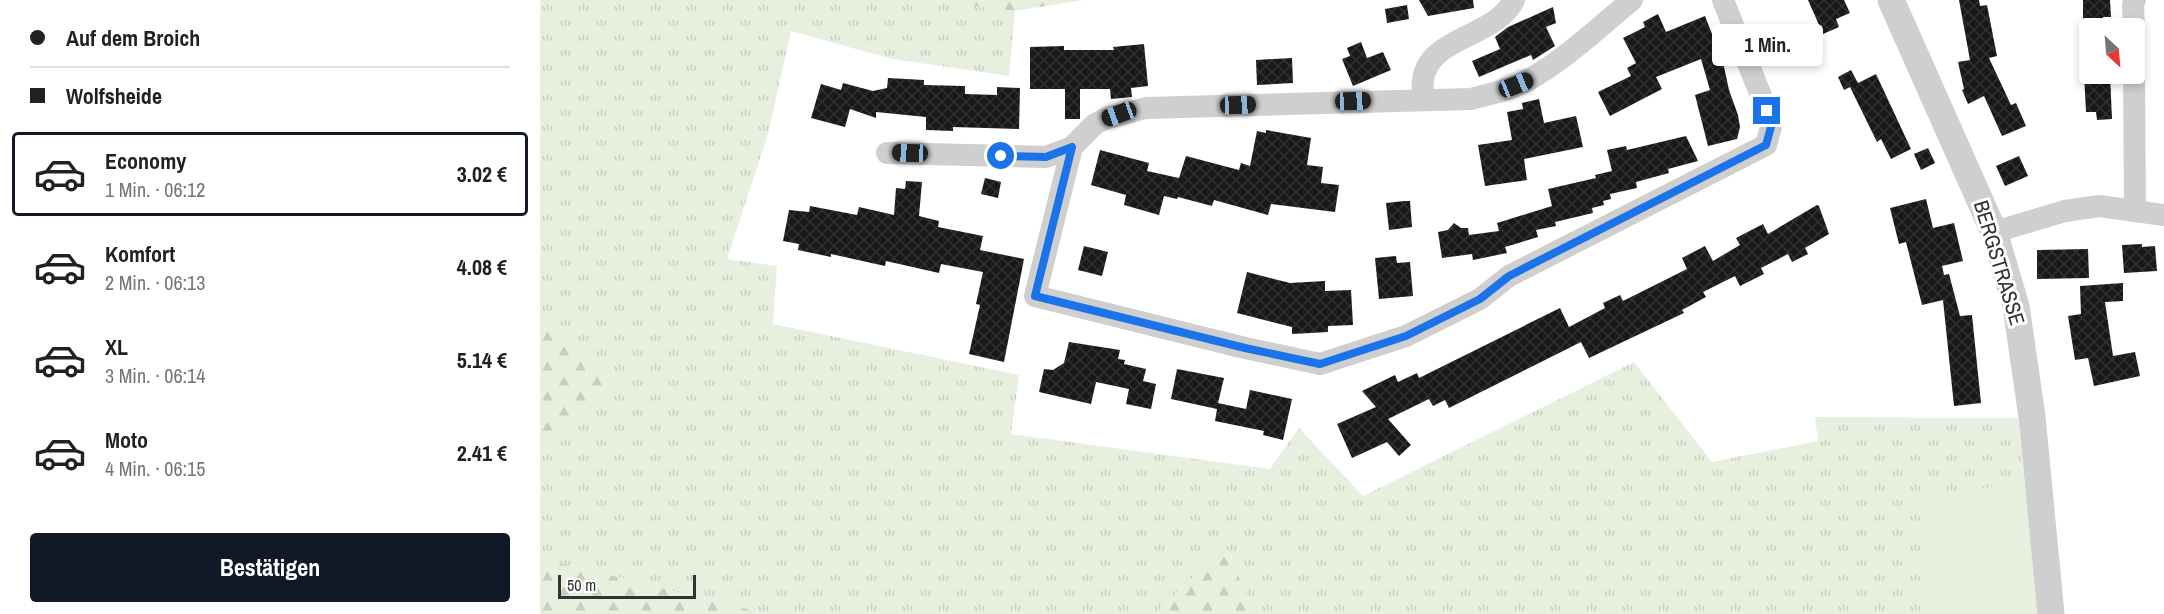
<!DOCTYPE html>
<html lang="de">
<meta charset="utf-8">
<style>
body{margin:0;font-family:"Archivo Narrow",sans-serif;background:#f6f6f6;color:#202124;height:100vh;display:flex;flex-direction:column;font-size:22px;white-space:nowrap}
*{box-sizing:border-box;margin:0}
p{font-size:20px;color:#757577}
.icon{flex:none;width:33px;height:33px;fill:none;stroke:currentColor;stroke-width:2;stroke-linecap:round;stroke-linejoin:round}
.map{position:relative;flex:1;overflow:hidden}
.side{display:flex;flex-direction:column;background:#fff;width:540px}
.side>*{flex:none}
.guide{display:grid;align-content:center;height:132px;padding:0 30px;background:#fff}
.needle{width:39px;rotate:154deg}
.tools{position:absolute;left:1539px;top:18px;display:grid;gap:12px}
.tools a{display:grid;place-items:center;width:66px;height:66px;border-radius:6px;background:#fff;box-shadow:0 3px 9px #0003;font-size:30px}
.scale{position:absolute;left:18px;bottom:15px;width:138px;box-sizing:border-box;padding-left:6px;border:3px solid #323232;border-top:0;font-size:16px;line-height:21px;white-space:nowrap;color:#323232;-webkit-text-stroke:4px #fff;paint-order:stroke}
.end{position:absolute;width:27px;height:27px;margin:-14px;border:8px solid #1a73e8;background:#fff;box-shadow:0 0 0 3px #fff}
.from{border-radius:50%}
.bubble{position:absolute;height:42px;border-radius:6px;background:#fff;box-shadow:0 3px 9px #0003;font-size:20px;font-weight:800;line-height:42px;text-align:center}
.car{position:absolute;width:18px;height:36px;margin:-18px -9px;border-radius:8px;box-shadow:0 0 4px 2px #0007;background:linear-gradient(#222 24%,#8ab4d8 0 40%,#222 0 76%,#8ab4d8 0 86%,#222 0)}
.guide b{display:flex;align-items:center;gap:21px;height:57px;font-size:22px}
.guide b+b{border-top:2px solid #e0e0e0}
.guide i{width:15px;height:15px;background:#202124}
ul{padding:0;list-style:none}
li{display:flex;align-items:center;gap:18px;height:84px;margin:0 12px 9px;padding:0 18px;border:3px solid transparent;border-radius:6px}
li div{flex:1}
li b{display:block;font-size:22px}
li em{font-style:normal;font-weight:800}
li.on{border-color:#111827}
li>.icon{width:54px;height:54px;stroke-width:1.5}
.cta{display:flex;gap:12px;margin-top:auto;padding:12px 30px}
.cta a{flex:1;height:69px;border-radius:6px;background:#111827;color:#fff;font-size:24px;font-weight:800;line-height:69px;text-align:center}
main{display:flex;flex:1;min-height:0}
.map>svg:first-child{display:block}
</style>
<main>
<section class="side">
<div class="guide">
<b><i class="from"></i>Auf dem Broich</b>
<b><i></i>Wolfsheide</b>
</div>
<ul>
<li class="on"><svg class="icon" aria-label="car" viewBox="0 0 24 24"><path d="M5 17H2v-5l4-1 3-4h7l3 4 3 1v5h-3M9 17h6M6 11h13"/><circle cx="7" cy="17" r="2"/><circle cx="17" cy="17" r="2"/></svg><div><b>Economy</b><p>1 Min. · 06:12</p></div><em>3.02 €</em></li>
<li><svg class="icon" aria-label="car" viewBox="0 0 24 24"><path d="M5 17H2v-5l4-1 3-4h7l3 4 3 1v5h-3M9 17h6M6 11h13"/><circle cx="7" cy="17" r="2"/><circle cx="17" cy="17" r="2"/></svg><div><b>Komfort</b><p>2 Min. · 06:13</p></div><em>4.08 €</em></li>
<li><svg class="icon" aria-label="car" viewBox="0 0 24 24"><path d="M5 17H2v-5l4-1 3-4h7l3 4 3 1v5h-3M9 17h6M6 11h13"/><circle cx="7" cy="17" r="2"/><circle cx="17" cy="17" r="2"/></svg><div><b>XL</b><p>3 Min. · 06:14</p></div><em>5.14 €</em></li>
<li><svg class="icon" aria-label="car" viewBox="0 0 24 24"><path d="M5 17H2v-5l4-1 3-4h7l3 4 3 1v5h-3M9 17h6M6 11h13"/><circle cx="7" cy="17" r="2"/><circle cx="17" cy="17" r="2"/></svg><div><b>Moto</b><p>4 Min. · 06:15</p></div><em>2.41 €</em></li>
</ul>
<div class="cta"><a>Bestätigen</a></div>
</section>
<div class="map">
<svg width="1624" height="614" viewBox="0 0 1624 614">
<defs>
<pattern id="grass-tufts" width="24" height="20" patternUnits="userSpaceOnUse" patternTransform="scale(1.5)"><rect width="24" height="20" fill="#e7efdf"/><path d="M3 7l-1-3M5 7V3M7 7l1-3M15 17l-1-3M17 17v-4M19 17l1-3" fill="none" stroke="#c7cdc0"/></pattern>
<pattern id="forest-firs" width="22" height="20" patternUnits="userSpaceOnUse" patternTransform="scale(1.5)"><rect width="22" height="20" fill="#e7efdf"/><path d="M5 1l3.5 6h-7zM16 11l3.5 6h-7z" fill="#c7cdc0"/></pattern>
<pattern id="building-cross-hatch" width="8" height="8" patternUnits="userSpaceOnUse" patternTransform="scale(1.5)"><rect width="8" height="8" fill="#191919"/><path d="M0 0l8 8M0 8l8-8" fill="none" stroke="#323232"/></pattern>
</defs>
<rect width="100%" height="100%" fill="#fff"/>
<polygon fill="url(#grass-tufts)" points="0,0 391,0 475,11 469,76 352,59 251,31 228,134 187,259 237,266 233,324 479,375 471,434 730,469 759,428 823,496 1094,362 1172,462 1278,441 1275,417 1478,418 1498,614 714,614 686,546 615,614 227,614 0,558 0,453 73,379 0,320"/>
<g fill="url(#forest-firs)">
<polygon points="391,0 544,0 475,11"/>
<polygon points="0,320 73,379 0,453"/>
<polygon points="686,546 714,614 615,614"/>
<polygon points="0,558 227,614 0,614"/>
</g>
<polygon fill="#e7efdf" points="1485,483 1498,614 1391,614 1378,496"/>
<g fill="url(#building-cross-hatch)">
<polygon points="879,0 933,0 934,8 888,16"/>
<polygon points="1268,0 1304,0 1310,13 1296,19 1299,27 1283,34"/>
<polygon points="1419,0 1439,0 1440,6 1447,5 1457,56 1449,58 1471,105 1476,103 1486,126 1462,136 1444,96 1428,104 1422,90 1424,89 1418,62 1430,60"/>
<polygon points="1543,0 1570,0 1571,17 1563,17 1563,28 1543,28"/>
<polygon points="867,5 869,19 847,23 845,9"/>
<polygon points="1013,7 1016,23 1006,27 1015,46 993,60 991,55 939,77 932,61 960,49 955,37 968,27"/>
<polygon points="1118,14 1126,32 1165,16 1183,62 1189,90 1198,115 1200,127 1197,139 1168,146 1155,95 1170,90 1161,59 1116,77 1122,89 1070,116 1058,92 1091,76 1087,68 1096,63 1083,38 1105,27 1103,22"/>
<polygon points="821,42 827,58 843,52 851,70 813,86 802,59 810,56 807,48"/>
<polygon points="604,44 608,86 591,88 592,97 571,99 570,89 540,89 540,119 525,119 525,89 490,89 490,47 524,46 524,50 574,50 573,47"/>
<polygon points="752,58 753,83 717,85 716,60"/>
<polygon points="1311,70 1318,83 1336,74 1371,149 1351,159 1341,139 1337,142 1310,87 1304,90 1298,77"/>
<polygon points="1544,74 1570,74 1572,119 1557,120 1556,112 1546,112"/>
<polygon points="348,78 384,80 384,85 425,86 425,94 457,95 457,87 480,88 479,129 413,127 413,131 386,130 386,117 336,112 336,118 310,109 305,127 271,118 281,84 301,90 303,83 333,91 347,88"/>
<polygon points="999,99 1004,123 1036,116 1043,147 984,159 987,180 945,186 938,145 972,140 967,112 983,109 982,103"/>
<polygon points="726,130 771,138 767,165 783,167 781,183 799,185 795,212 731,204 728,215 674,200 672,206 638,197 637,199 624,196 619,215 584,205 586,195 551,185 560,150 609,163 607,171 639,178 646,156 699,170 701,163 710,166 717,131 726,133"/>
<polygon points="1146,136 1158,161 1128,169 1129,173 1096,182 1097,188 1070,194 1071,199 1063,201 1064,205 1052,208 1053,213 1015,222 1016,226 996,230 998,237 965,247 967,253 933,260 932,254 902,258 898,232 908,230 914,223 921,228 928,228 929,235 959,231 957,223 1012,206 1008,189 1056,178 1055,175 1072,171 1067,150 1086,146 1087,150"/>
<polygon points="1388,148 1395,163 1381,170 1374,154"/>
<polygon points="1479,156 1488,176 1465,186 1456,166"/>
<polygon points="445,178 461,182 458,198 441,194"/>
<polygon points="366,181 382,182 379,216 399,221 398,227 443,236 440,250 484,259 464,362 429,354 440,305 436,304 443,272 401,264 399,273 346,261 345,266 291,254 291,257 258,250 259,244 243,241 249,210 269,212 270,206 317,215 319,207 354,215 356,188 365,189"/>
<polygon points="1386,199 1393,228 1414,223 1423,261 1402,266 1404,275 1409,274 1420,316 1432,315 1441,403 1414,406 1403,300 1382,305 1366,242 1359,244 1350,208"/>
<polygon points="864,201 870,201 872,227 849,230 846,203"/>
<polygon points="1277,205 1279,206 1289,234 1265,248 1268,254 1252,262 1248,254 1221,268 1224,274 1200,286 1195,276 1163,292 1166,297 1142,310 1144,313 1049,358 1041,342 909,408 905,400 893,406 889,399 848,419 871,445 859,456 847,442 812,458 797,424 836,407 822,391 855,375 858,382 877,373 879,378 1020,308 1029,327 1065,308 1063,303 1080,295 1083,301 1147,269 1142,258 1165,246 1173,261 1200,245 1196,238 1223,224 1228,234"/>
<polygon points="1602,244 1602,247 1615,246 1617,271 1584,273 1582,245"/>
<polygon points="544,246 568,252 562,276 538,270"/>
<polygon points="1548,249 1549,278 1497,279 1497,250"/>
<polygon points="856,256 857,263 870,262 873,296 839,299 835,258"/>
<polygon points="707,272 750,283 785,281 785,291 811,290 813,325 788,326 788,332 752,334 752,327 697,313"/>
<polygon points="1583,283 1583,301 1565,302 1573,356 1595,352 1600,376 1554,386 1548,358 1535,360 1528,316 1541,314 1540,286"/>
<polygon points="529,342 580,350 578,359 585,360 584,364 606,369 603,381 616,384 611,409 586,404 589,389 556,382 551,404 499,392 504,369 513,370 524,363"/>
<polygon points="637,369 684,378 678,403 706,409 710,390 752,399 743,440 723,435 724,431 675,421 677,409 631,399"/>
</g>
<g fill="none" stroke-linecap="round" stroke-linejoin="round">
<g stroke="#cfcfcf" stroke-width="22">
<polyline points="1594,28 1593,5 1595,0"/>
<polyline points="1594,74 1595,210"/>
<path d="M883,99C883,93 882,86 883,80C889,36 955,38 974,0"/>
<polyline points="532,147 495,296 705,348 780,364 866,336 940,299 969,276 1226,145 1231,127 1227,111 1183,0"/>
<path d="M347,153L506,157L532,147L555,124L565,119L606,108L931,99C950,94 971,90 988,80C1026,59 1059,27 1092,0"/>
<polyline points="1454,232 1525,211 1559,206 1624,215"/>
</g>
<polyline stroke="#cfcfcf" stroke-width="27" points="1351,0 1454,232 1476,306 1492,417 1511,614"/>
</g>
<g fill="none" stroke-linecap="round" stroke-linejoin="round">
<polyline stroke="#1a73e8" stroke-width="8" points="461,156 506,157 532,147 495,296 705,348 780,364 866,336 940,299 969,276 1226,145 1231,127 1227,111"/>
</g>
<g text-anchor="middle" stroke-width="6" stroke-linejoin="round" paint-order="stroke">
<g font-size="21" fill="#323232" stroke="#fff">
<text transform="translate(1459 263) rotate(73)" y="7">BERGSTRASSE</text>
</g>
</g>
</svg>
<div class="tools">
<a><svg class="needle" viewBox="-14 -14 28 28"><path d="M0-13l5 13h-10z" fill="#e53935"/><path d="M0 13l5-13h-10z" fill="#757577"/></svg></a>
</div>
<div class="scale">50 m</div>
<i class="end from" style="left:461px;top:156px"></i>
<i class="end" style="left:1227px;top:111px"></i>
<div class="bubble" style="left:1172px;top:24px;width:111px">1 Min.</div>
<i class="car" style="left:976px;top:85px;rotate:68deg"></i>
<i class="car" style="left:813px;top:101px;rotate:88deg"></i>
<i class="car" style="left:698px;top:105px;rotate:88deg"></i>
<i class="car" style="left:579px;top:114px;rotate:250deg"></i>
<i class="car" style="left:370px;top:153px;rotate:272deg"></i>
</div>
</main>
